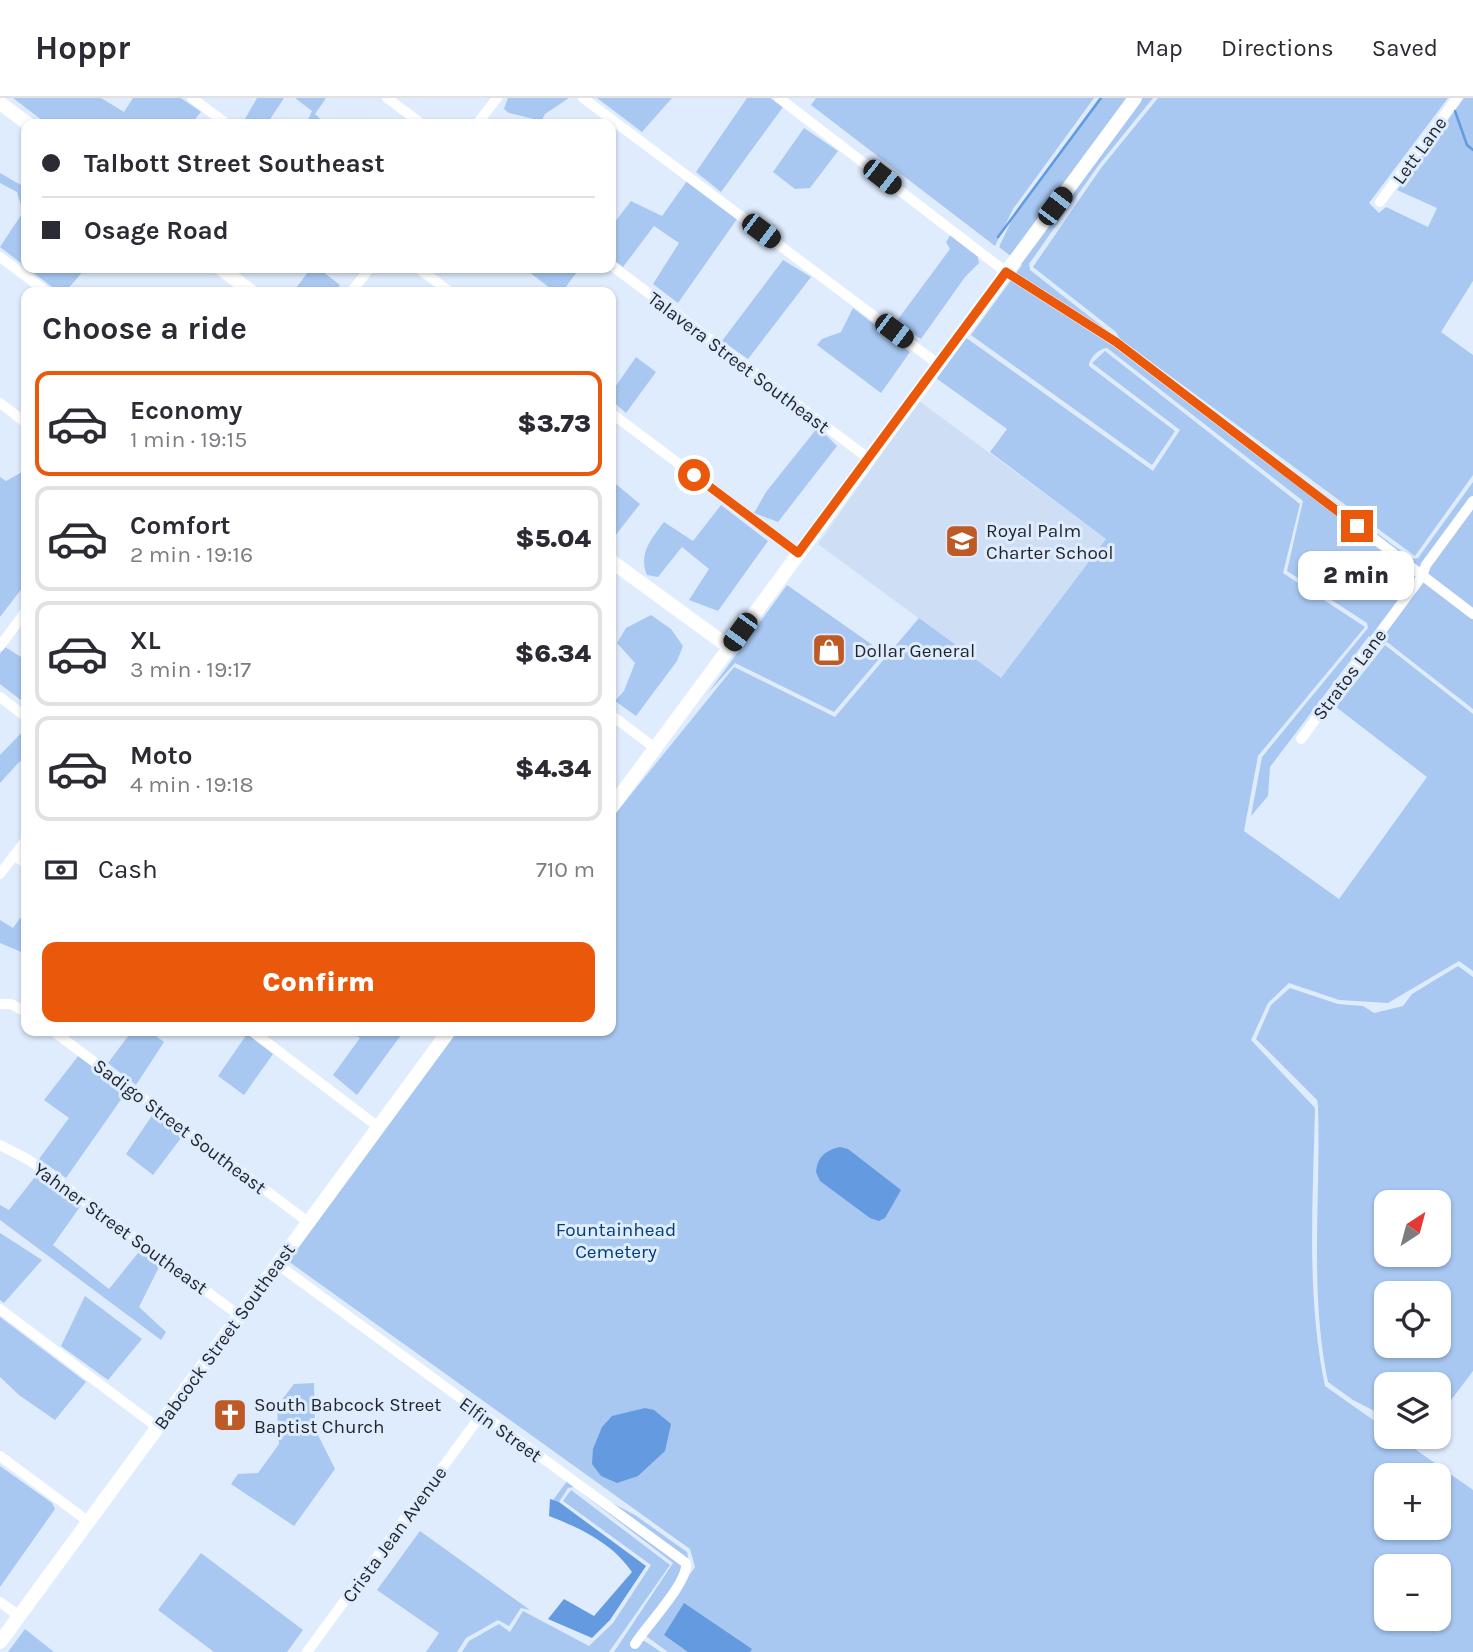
<!DOCTYPE html>
<meta charset="utf-8">
<style>
body{margin:0;font-family:Karla,sans-serif;background:#f7f7f7;color:#2b2b33;height:100vh;display:flex;flex-direction:column;font-size:26px;white-space:nowrap}
*{box-sizing:border-box;margin:0}
p{font-size:23px;color:#7c7c81}
.icon{flex:none;width:38px;height:38px;fill:none;stroke:currentColor;stroke-width:2;stroke-linecap:round;stroke-linejoin:round}
.map{position:relative;flex:1;overflow:hidden}
.sheet{position:absolute;left:21px;top:189px;width:595px;height:749px;display:flex;flex-direction:column;background:#fff;border-radius:14px;box-shadow:0 2px 5px #0004}
.sheet>*{flex:none}
.guide{position:absolute;left:21px;top:21px;width:595px;height:154px;border-radius:14px;box-shadow:0 2px 5px #0004;display:grid;align-content:center;height:154px;padding:0 21px;background:#fff}
.needle{width:46px;rotate:36deg}
.buttons{position:absolute;left:1374px;top:1092px;display:grid;gap:14px}
.buttons a{display:grid;place-items:center;width:77px;height:77px;border-radius:14px;background:#fff;box-shadow:0 2px 5px #0004;font-size:35px}
.end{position:absolute;width:32px;height:32px;margin:-16px;border:9px solid #ea580c;background:#fff;box-shadow:0 0 0 4px #fff}
.from{border-radius:50%}
.bubble{position:absolute;height:49px;border-radius:14px;background:#fff;box-shadow:0 2px 5px #0004;font-size:23px;font-weight:800;line-height:49px;text-align:center}
.car{position:absolute;width:21px;height:42px;margin:-21px -10px;border-radius:9px;box-shadow:0 0 5px 2px #0007;background:linear-gradient(#222 24%,#8ab4d8 0 40%,#222 0 76%,#8ab4d8 0 86%,#222 0)}
.guide b{display:flex;align-items:center;gap:24px;height:66px;font-size:26px}
.guide b+b{border-top:2px solid #e1e1e2}
.guide i{width:18px;height:18px;background:#2b2b33}
ul{padding:0;list-style:none}
li{display:flex;align-items:center;gap:21px;height:105px;margin:0 14px 10px;padding:0 7px;border:4px solid #e1e1e2;border-radius:14px}
li div{flex:1}
li b{display:block;font-size:26px}
li em{font-style:normal;font-weight:800}
li.on{border-color:#ea580c}
li>.icon{width:63px;height:63px;stroke-width:1.5}
h2{padding:0 21px;font-size:32px;line-height:84px}
.pay{display:flex;align-items:center;gap:18px;height:77px;padding:0 21px;font-size:26px}
.pay p{margin-inline-start:auto}
.action{display:flex;gap:14px;margin-top:auto;padding:14px 21px}
.action a{flex:1;height:80px;border-radius:14px;background:#ea580c;color:#fff;font-size:28px;font-weight:800;line-height:80px;text-align:center}
header{display:flex;align-items:center;gap:42px;box-sizing:border-box;height:98px;padding:0 35px;background:#fff;border-bottom:2px solid #e1e1e2}
header strong{font-size:33px}
nav{display:flex;gap:38px;margin-inline-start:auto;font-size:24px}
.map>svg:first-child{display:block}
</style>
<header>
<strong>Hoppr</strong>
<nav><a>Map</a><a>Directions</a><a>Saved</a></nav>
</header>
<div class="map">
<svg width="1473" height="1554" viewBox="0 0 1473 1554">
<rect width="100%" height="100%" fill="#dfecfe"/>
<polygon fill="#cddef5" points="919,303 1106,441 1001,581 818,446"/>
<g fill="#a8c8f2" fill-rule="evenodd">
<polygon points="13,0 101,0 124,14 133,0 181,0 201,14 191,26 47,26"/>
<polygon points="257,0 284,0 267,26 242,26"/>
<polygon points="295,0 326,0 315,16 326,26 306,26 312,13"/>
<polygon points="508,0 569,0 545,16 540,26 531,26 534,21 509,15 504,11"/>
<polygon points="597,0 672,0 642,34"/>
<polygon points="747,0 770,0 783,9 721,94 696,74"/>
<polygon points="816,0 1094,0 1013,111 995,148 811,7"/>
<polygon points="1099,0 1130,0 1012,159 999,149 1016,113"/>
<path d="M1141,0H1153L1098,68L1029,166L1030,172L1113,237L1118,244L1412,461L1418,460L1473,384V611L1387,544L1380,548L1369,538L1270,669L1268,698L1251,718L1262,659L1368,530L1367,525L1287,473L1303,403L1107,250C1100,250 1089,260 1089,268L1175,333L1152,367L971,237L1022,167L1019,164Z"/>
<polygon points="1158,0 1448,0 1369,105 1379,115 1386,109 1428,129 1437,110 1397,92 1464,0 1473,0 1473,183 1441,234 1473,257 1473,377 1415,458 1120,241 1116,234 1033,169 1101,70"/>
<polygon points="804,30 838,53 810,90 795,91 773,74"/>
<polygon points="0,75 26,90 26,169 0,149 23,114 17,94 0,85"/>
<polygon points="687,83 737,121 678,205 653,186 679,145 654,128 623,169 611,160 611,129 631,103 662,118"/>
<polygon points="951,136 977,154 979,165 965,179 921,241 896,224 950,151 946,144"/>
<polygon points="783,162 811,179 748,261 722,243"/>
<polygon points="27,170 86,170 65,194 59,194"/>
<polygon points="311,170 318,170 340,187 335,194 293,194"/>
<polygon points="524,170 580,170 562,194 555,194"/>
<polygon points="853,210 910,254 881,295 817,247 822,241 841,234"/>
<path d="M965,239L1153,373L1180,332L1092,265L1105,253L1300,406L1283,475L1365,529L1258,658L1244,733L1339,801L1427,679L1336,609L1385,547L1473,616V873L1459,863L1388,905L1339,902L1289,885L1268,905L1251,942L1315,1010C1313,1103 1306,1196 1325,1288L1386,1331V1339H1398L1473,1392V1554H668L646,1538L695,1469L690,1451L288,1163L455,933H611V721L734,569L835,619L919,520L1001,580L1106,441L990,354L1007,331L936,280ZM1386,1377H1438V1430H1386ZM1386,1468H1438V1521H1386Z"/>
<polygon points="636,259 656,274 626,315 611,302 611,295"/>
<polygon points="818,329 837,348 778,424 754,415 766,394"/>
<polygon points="26,372 26,485 0,519 0,379 6,383"/>
<polygon points="611,382 640,406 611,443"/>
<path d="M721,407L768,443L718,513L689,502L709,471L682,449L658,479L647,477C638,456 651,441 664,424L693,443Z"/>
<polygon points="787,487 884,555 834,614 735,565 708,595"/>
<polygon points="651,517 671,531 683,548 677,563 636,618 615,603 624,593 635,565 617,545 626,530"/>
<polygon points="5,549 26,562 26,606 0,586 0,556"/>
<polygon points="26,630 26,667 20,663 0,685 0,657"/>
<polygon points="26,812 26,856 0,845 0,822 13,830"/>
<path d="M1458,868L1473,879V1273L1439,1318L1438,1286H1386V1319L1353,1302L1328,1284C1309,1192 1321,1101 1318,1008L1317,1002L1256,941L1271,907L1290,890L1338,906L1363,908L1374,915L1403,908L1412,896ZM1386,1104H1438V1157H1386ZM1438,1195V1248H1386V1195Z"/>
<polygon points="132,933 149,933 164,944 136,987 108,965"/>
<polygon points="350,933 404,933 357,997 333,977 360,940"/>
<polygon points="247,936 273,956 244,997 218,978"/>
<polygon points="79,957 127,993 66,1080 39,1061 69,1020 44,1002"/>
<polygon points="155,1013 184,1036 153,1077 126,1056"/>
<polygon points="38,1075 82,1106 53,1147 109,1191 138,1155 161,1165 139,1209 166,1234 161,1242 0,1122 0,1107 9,1112"/>
<polygon points="0,1135 42,1162 4,1205 0,1202"/>
<polygon points="85,1198 142,1241 108,1282 61,1248"/>
<polygon points="0,1219 86,1284 55,1322 19,1297 0,1279"/>
<polygon points="314,1285 315,1331 335,1371 294,1428 231,1386 238,1376 258,1375 279,1346 277,1308 294,1286"/>
<polygon points="0,1368 52,1405 55,1411 0,1489"/>
<polygon points="568,1382 635,1417 687,1454 690,1469 643,1542 661,1554 614,1554 673,1465 574,1389 568,1390 559,1404 553,1402"/>
<polygon points="571,1392 670,1467 609,1554 462,1554 469,1543 499,1526 510,1534 523,1513 589,1548 613,1525 651,1467 563,1403"/>
<polygon points="420,1433 530,1512 521,1510 509,1528 498,1522 466,1540 457,1554 426,1554 439,1535 377,1492"/>
<polygon points="201,1455 303,1532 287,1554 214,1554 158,1512"/>
<polygon points="25,1531 54,1554 8,1554"/>
</g>
<g fill="#639ae0">
<path d="M840,1049L848,1051L901,1092L885,1120L879,1123L870,1120L820,1083L816,1074C817,1059 826,1052 840,1049Z"/>
<polygon points="645,1310 654,1312 671,1326 665,1353 638,1378 617,1385 601,1378 592,1366 593,1351 602,1329 612,1318"/>
<path d="M550,1401L559,1404L646,1468L610,1522L592,1540L548,1521L564,1501L594,1518L632,1474C612,1445 582,1431 549,1418Z"/>
<polygon points="684,1505 752,1551 750,1554 688,1554 664,1537"/>
</g>
<g fill="none" stroke-linecap="round" stroke-linejoin="round">
<g stroke="#639ae0" stroke-width="2.5">
<polyline points="1455,13 1467,47 1473,52"/>
<polyline points="998,139 1101,0"/>
</g>
<g stroke="#fff" stroke-width="10">
<polyline points="192,0 227,26"/>
<polyline points="387,0 422,26"/>
<polyline points="583,0 938,266"/>
<polyline points="779,0 1006,174 1116,244 1473,516"/>
<polyline points="477,26 497,0"/>
<polyline points="1380,104 1457,0"/>
<polyline points="0,159 47,194"/>
<polyline points="611,167 868,360"/>
<polyline points="418,170 450,194"/>
<polyline points="351,194 370,170"/>
<polyline points="0,305 26,325"/>
<polyline points="611,315 798,455"/>
<polyline points="0,548 26,513"/>
<polyline points="0,599 26,619"/>
<polyline points="611,617 655,650"/>
<polyline points="1301,641 1422,478 1426,467 1473,403"/>
<polyline points="14,757 26,766"/>
<polyline points="0,776 26,742"/>
<polyline points="0,906 11,906 26,914"/>
<polyline points="53,933 308,1124"/>
<polyline points="252,933 377,1028"/>
<polyline points="0,1047 29,1062 240,1218"/>
<path d="M277,1166L686,1465C689,1484 646,1528 635,1546"/>
<polyline points="0,1211 157,1329"/>
<polyline points="0,1358 89,1424"/>
<polyline points="0,1504 19,1518"/>
<polyline points="307,1554 481,1317"/>
</g>
<g stroke="#fff" stroke-width="14">
<polyline points="0,5 28,26"/>
<polyline points="220,170 252,194"/>
<polyline points="611,463 729,549"/>
<polyline points="611,710 1135,0"/>
<polyline points="0,1544 449,933"/>
</g>
</g>
<g fill="none" stroke-linecap="round" stroke-linejoin="round">
<polyline stroke="#ea580c" stroke-width="9" points="694,377 798,455 1006,174 1116,244 1357,428"/>
</g>
<defs>
<g id="school-square" transform="scale(1.75)"><rect x="-9" y="-9" width="18" height="18" rx="4" fill="#be5a25" stroke="#dfecfe"/><path d="M0-5L7-2L0 1L-7-2ZM-4 1L0 2.5L4 1V4Q0 6-4 4Z" fill="#fff"/></g>
<g id="shop-square" transform="scale(1.75)"><rect x="-9" y="-9" width="18" height="18" rx="4" fill="#be5a25" stroke="#dfecfe"/><path d="M-5-2.5h2.3a2.7 3.5 0 0 1 5.4 0H5L5.5 6h-11ZM-1.5-2.5h3a1.5 2.3 0 0 0-3 0Z" fill="#fff"/></g>
<g id="church-square" transform="scale(1.75)"><rect x="-9" y="-9" width="18" height="18" rx="4" fill="#be5a25" stroke="#dfecfe"/><path d="M-1.2-6h2.4v3.5h3.3v2.4h-3.3V6h-2.4V-.1h-3.3v-2.4h3.3Z" fill="#fff"/></g>
</defs>
<g fill-rule="evenodd">
<use href="#school-square" x="962" y="443"/>
<use href="#shop-square" x="829" y="552"/>
<use href="#church-square" x="230" y="1317"/>
</g>
<g text-anchor="middle" stroke-width="6" stroke-linejoin="round" paint-order="stroke">
<g font-size="19" fill="#1f242a" stroke="#dfecfe">
<text transform="translate(1419 52) rotate(-54)" y="7">Lett Lane</text>
<text transform="translate(739 264) rotate(37)" y="7">Talavera Street Southeast</text>
<text transform="translate(1349 576) rotate(-53)" y="7">Stratos Lane</text>
<text transform="translate(180 1028) rotate(37)" y="7">Sadigo Street Southeast</text>
<text transform="translate(121 1130) rotate(36)" y="7">Yahner Street Southeast</text>
<text transform="translate(224 1238) rotate(-54)" y="7">Babcock Street Southeast</text>
<text transform="translate(501 1331) rotate(36)" y="7">Elfin Street</text>
<text transform="translate(394 1436) rotate(-54)" y="7">Crista Jean Avenue</text>
</g>
<g font-size="19" fill="#1f242a" stroke="#dfecfe" text-anchor="start">
<text x="986" y="439">Royal Palm<tspan x="986" dy="22">Charter School</tspan></text>
<text x="854" y="559">Dollar General</text>
<text x="254" y="1313">South Babcock Street<tspan x="254" dy="22">Baptist Church</tspan></text>
</g>
<g font-size="19" fill="#013d7c" stroke="#dfecfe">
<text x="616" y="1138">Fountainhead<tspan x="616" dy="22">Cemetery</tspan></text>
</g>
</g>
</svg>
<div class="buttons">
<a><svg class="needle" viewBox="-14 -14 28 28"><path d="M0-13l5 13h-10z" fill="#e53935"/><path d="M0 13l5-13h-10z" fill="#7c7c81"/></svg></a>
<a><svg class="icon" aria-label="locate" viewBox="0 0 24 24"><circle cx="12" cy="12" r="6"/><path d="M12 2v4M12 18v4M2 12h4M18 12h4"/></svg></a>
<a><svg class="icon" aria-label="layers" viewBox="0 0 24 24"><path d="M12 4l9 5-9 5-9-5zM3 14l9 5 9-5"/></svg></a>
<a>+</a>
<a>−</a>
</div>
<i class="end from" style="left:694px;top:377px"></i>
<i class="end" style="left:1357px;top:428px"></i>
<div class="bubble" style="left:1298px;top:453px;width:116px">2 min</div>
<i class="car" style="left:882px;top:79px;rotate:128deg"></i>
<i class="car" style="left:1055px;top:108px;rotate:37deg"></i>
<i class="car" style="left:761px;top:133px;rotate:127deg"></i>
<i class="car" style="left:894px;top:233px;rotate:127deg"></i>
<i class="car" style="left:740px;top:534px;rotate:216deg"></i>
<div class="guide">
<b><i class="from"></i>Talbott Street Southeast</b>
<b><i></i>Osage Road</b>
</div>
<section class="sheet">
<h2>Choose a ride</h2>
<ul>
<li class="on"><svg class="icon" aria-label="car" viewBox="0 0 24 24"><path d="M5 17H2v-5l4-1 3-4h7l3 4 3 1v5h-3M9 17h6M6 11h13"/><circle cx="7" cy="17" r="2"/><circle cx="17" cy="17" r="2"/></svg><div><b>Economy</b><p>1 min · 19:15</p></div><em>$3.73</em></li>
<li><svg class="icon" aria-label="car" viewBox="0 0 24 24"><path d="M5 17H2v-5l4-1 3-4h7l3 4 3 1v5h-3M9 17h6M6 11h13"/><circle cx="7" cy="17" r="2"/><circle cx="17" cy="17" r="2"/></svg><div><b>Comfort</b><p>2 min · 19:16</p></div><em>$5.04</em></li>
<li><svg class="icon" aria-label="car" viewBox="0 0 24 24"><path d="M5 17H2v-5l4-1 3-4h7l3 4 3 1v5h-3M9 17h6M6 11h13"/><circle cx="7" cy="17" r="2"/><circle cx="17" cy="17" r="2"/></svg><div><b>XL</b><p>3 min · 19:17</p></div><em>$6.34</em></li>
<li><svg class="icon" aria-label="car" viewBox="0 0 24 24"><path d="M5 17H2v-5l4-1 3-4h7l3 4 3 1v5h-3M9 17h6M6 11h13"/><circle cx="7" cy="17" r="2"/><circle cx="17" cy="17" r="2"/></svg><div><b>Moto</b><p>4 min · 19:18</p></div><em>$4.34</em></li>
</ul>
<div class="pay"><svg class="icon" aria-label="cash" viewBox="0 0 24 24"><path d="M3 7h18v10H3z"/><circle cx="12" cy="12" r="2"/></svg>Cash<p>710 m</p></div>
<div class="action"><a>Confirm</a></div>
</section>
</div>
